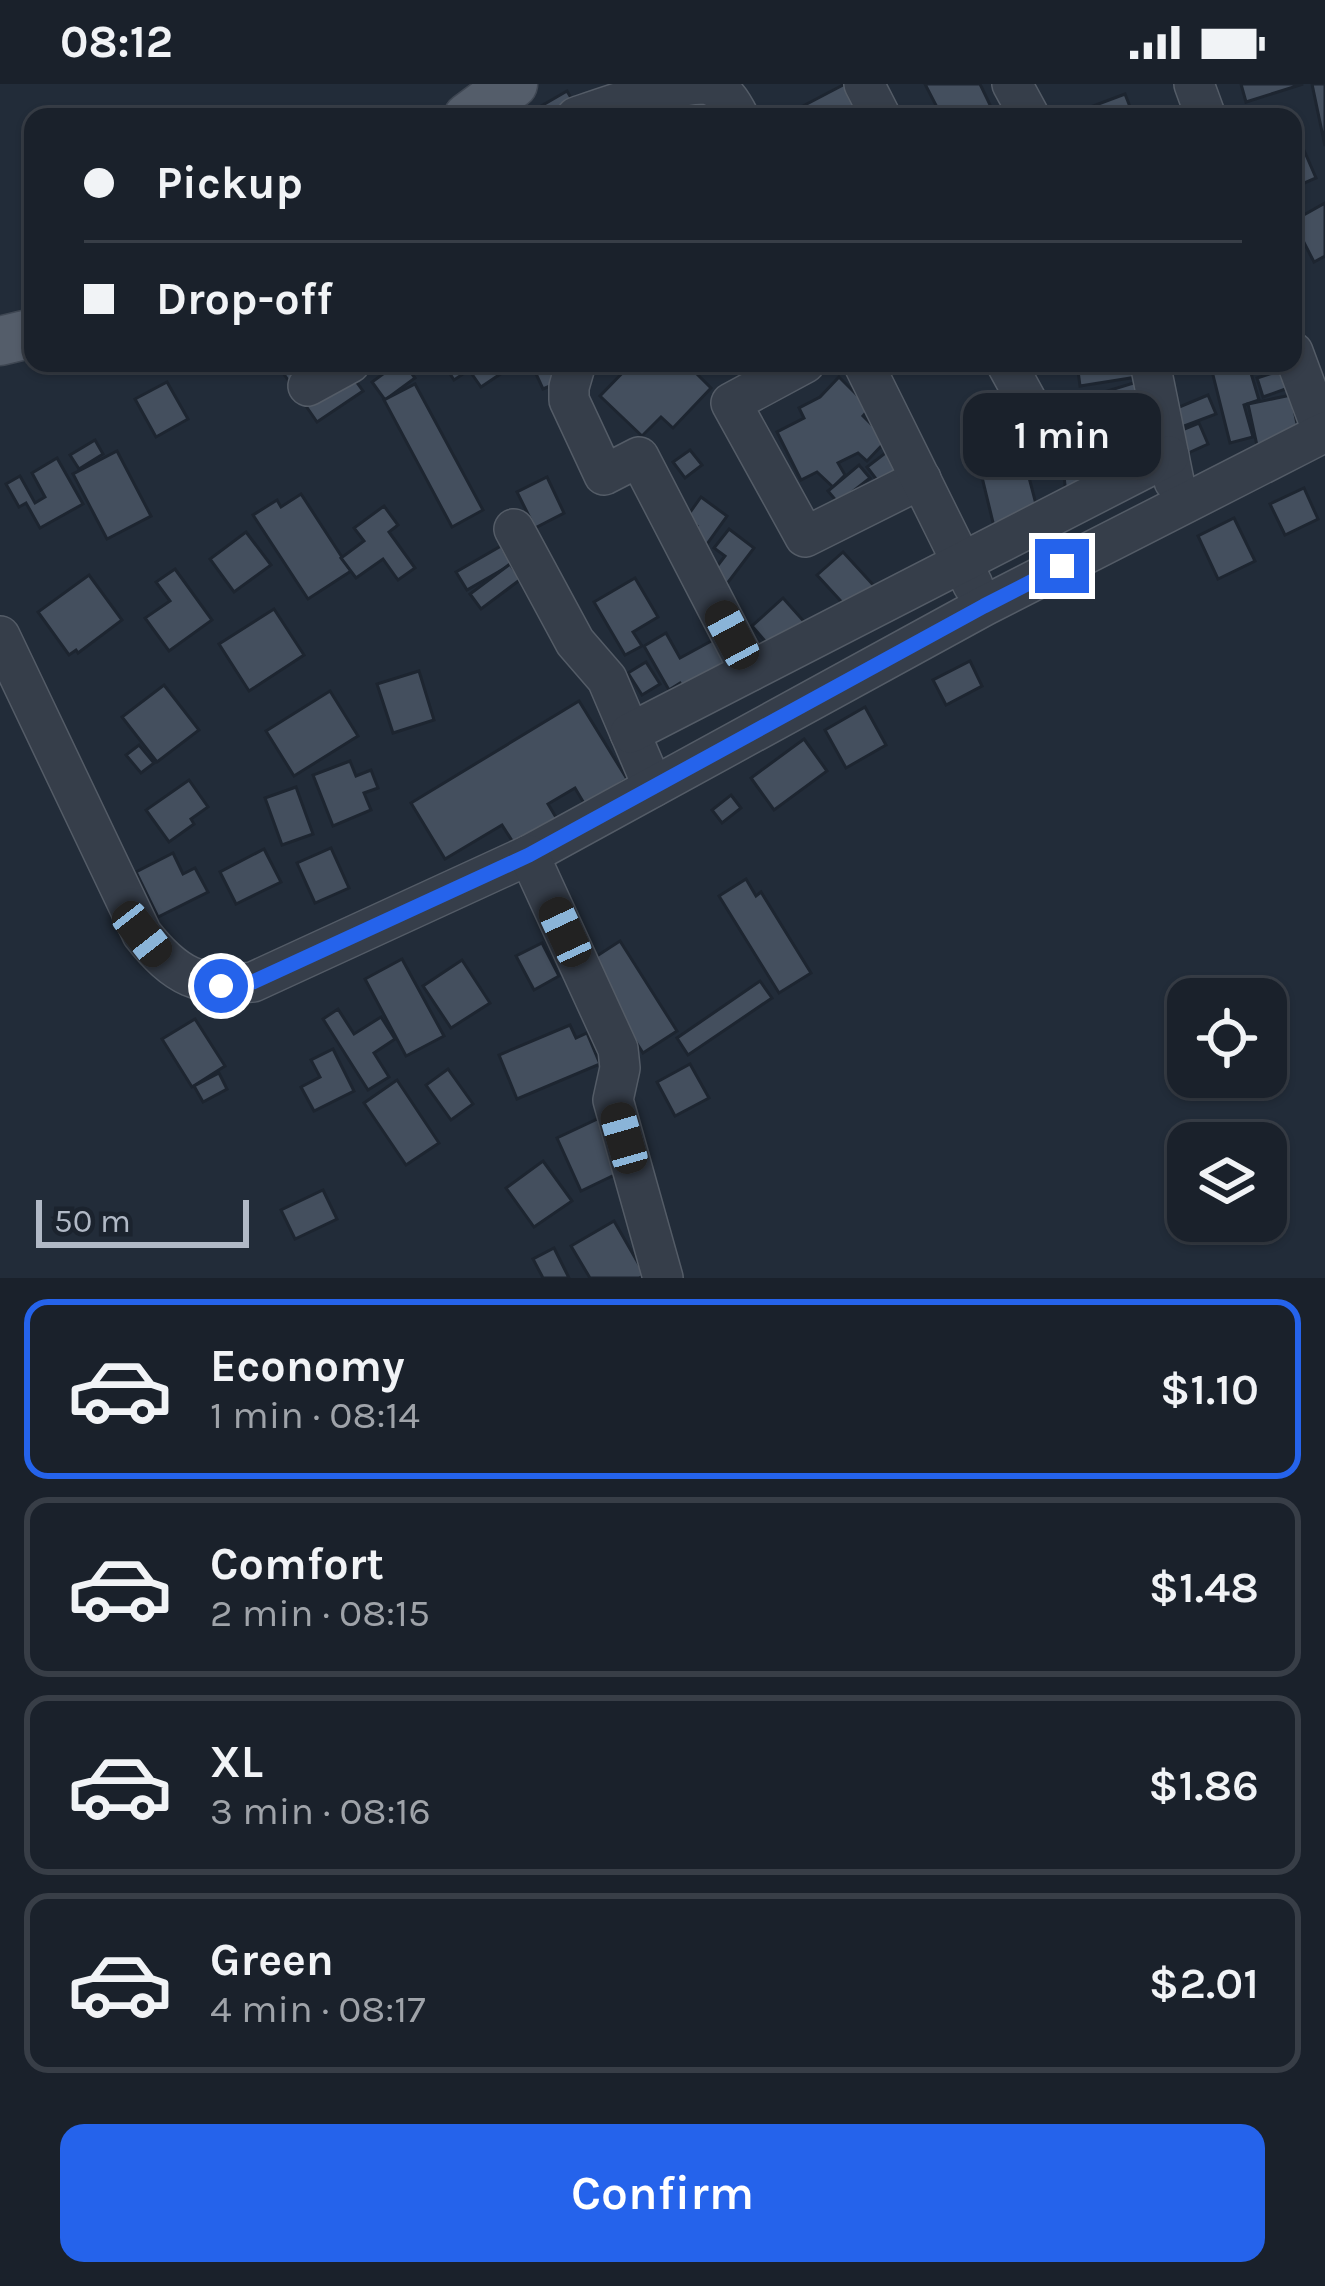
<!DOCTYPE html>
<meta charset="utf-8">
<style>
body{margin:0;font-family:Karla,sans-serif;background:#232933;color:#f1f3f6;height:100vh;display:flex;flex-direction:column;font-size:45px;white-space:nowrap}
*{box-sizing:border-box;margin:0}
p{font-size:39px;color:#9fa3a9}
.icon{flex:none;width:66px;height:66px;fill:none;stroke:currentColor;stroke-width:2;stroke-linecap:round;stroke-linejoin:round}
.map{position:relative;height:1194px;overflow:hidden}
.panel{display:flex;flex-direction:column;background:#1a212b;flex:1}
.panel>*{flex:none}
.hud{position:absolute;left:24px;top:24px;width:1278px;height:264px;border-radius:24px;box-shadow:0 3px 9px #0004,0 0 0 3px #383e47;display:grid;align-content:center;height:264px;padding:0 60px;background:#1a212b}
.buttons{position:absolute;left:1167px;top:894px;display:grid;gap:24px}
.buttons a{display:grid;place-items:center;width:120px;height:120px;border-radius:24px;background:#1a212b;box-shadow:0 3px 9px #0004,0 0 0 3px #383e47;font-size:60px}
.scale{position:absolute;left:36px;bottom:30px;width:213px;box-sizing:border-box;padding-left:12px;border:6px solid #b1b9c6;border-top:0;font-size:33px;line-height:42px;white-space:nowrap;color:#b1b9c6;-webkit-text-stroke:9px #1b232e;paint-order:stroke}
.end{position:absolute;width:54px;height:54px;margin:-27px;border:15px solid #2563eb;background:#fff;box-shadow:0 0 0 6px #fff}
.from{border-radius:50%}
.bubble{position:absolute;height:84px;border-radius:24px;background:#1a212b;box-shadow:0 3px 9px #0004,0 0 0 3px #383e47;font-size:39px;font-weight:600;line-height:84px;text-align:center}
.car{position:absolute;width:36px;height:72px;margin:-36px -18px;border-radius:15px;box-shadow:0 0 9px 3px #0007;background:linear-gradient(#222 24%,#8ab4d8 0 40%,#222 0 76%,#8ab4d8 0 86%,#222 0)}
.hud b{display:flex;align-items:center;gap:42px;height:114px;font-size:45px}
.hud b+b{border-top:3px solid #383e47}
.hud i{width:30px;height:30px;background:#f1f3f6}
ul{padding:21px 0 0;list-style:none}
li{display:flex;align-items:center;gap:36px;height:180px;margin:0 24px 18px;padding:0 36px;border:6px solid #383e47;border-radius:24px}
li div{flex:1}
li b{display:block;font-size:45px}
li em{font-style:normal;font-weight:600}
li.active{border-color:#2563eb}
li>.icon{width:108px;height:108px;stroke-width:1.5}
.button{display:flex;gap:24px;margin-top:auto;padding:24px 60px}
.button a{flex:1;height:138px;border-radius:24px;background:#2563eb;color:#fff;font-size:48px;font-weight:600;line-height:138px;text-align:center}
.status{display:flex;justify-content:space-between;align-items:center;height:84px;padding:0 60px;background:#1a212b;direction:ltr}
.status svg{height:33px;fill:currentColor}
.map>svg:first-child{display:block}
</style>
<div class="status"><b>08:12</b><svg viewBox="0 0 49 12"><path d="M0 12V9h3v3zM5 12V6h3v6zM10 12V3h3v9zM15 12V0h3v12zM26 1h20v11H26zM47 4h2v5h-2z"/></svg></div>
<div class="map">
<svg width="1325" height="1194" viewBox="0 0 1325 1194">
<rect width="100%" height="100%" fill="#222c39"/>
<g fill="#444f5e" stroke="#1d2530" stroke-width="3">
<polygon points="845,0 865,33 782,33"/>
<polygon points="925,0 980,0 993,27 980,33 942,33"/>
<polygon points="1241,0 1303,0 1246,18"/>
<polygon points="1312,0 1325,0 1325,62"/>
<polygon points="567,7 577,24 563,33 541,33 536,25"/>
<polygon points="1125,10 1134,33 1079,33 1077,28"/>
<polygon points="1303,64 1316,94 1293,104 1293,69"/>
<polygon points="1325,119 1325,172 1314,178 1293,137"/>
<polygon points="285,279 373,279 353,293 363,307 317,338 279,283"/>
<polygon points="398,279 404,279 415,294 385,316 372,298"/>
<polygon points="443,279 517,279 481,303 469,286 454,296"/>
<polygon points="531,279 556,279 564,296 543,305"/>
<polygon points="632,279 704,279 695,288 711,304 673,344 661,333 642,352 600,312"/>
<polygon points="1077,279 1141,279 1143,292 1080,302"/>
<polygon points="1210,279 1248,279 1259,316 1244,321 1253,353 1230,359"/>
<polygon points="1285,285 1291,303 1263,313 1257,294"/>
<polygon points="839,293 870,324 863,332 881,350 885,358 867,377 858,369 838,379 845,391 833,403 817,388 801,396 777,348 804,334 799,324 820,313"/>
<polygon points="1140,297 1150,329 1101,344 1091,312"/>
<polygon points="167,298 188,335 156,353 135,315"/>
<polygon points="415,300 483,426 452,443 384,316"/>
<polygon points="1208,311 1216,330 1179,344 1172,326"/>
<polygon points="1291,311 1303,369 1258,366 1248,320"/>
<polygon points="1153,339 1141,386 1111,408 1097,353"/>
<polygon points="1199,339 1208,360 1186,370 1177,348"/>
<polygon points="95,356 103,370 79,385 70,371"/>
<polygon points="1076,356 1081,408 1066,410 1060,357"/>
<polygon points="690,366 702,381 685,394 673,378"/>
<polygon points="117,367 151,432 107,455 73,390"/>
<polygon points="888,367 920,410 899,425 867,383"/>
<polygon points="57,374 83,420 40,444 26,419 19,423 6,400 20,392 35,419 45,413 32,389"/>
<polygon points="859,381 870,394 838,419 828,407"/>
<polygon points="1026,382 1042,443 997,455 982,393"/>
<polygon points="547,393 564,429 535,444 517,408"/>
<polygon points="1304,404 1318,435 1285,451 1270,420"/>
<polygon points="301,410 351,487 308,515 253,431 277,416 281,423"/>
<polygon points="701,413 727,432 702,467 687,457 697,442 686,434"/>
<polygon points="384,422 398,441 389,448 415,484 398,496 383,475 356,494 341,474 364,457 354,444"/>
<polygon points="1234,434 1255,477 1218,495 1198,452"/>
<polygon points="729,445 754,464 720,509 705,498 725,472 714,464"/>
<polygon points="246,448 271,481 234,508 210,475"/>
<polygon points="501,462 512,480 467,506 456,488"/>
<polygon points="843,468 886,515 860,538 817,491"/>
<polygon points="510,480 521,495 481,525 470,510"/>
<polygon points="175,485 212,536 169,567 145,534 170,517 156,498"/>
<polygon points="89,491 122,536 78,569 76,566 69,571 38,528"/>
<polygon points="635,494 658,533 633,548 642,562 625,571 594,518"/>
<polygon points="783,514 816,551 784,579 752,542"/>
<polygon points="274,525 304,571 249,607 219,560"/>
<polygon points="666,549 680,574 715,555 734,589 689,614 680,599 669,606 644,562"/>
<polygon points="970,577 982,602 946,621 933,596"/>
<polygon points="646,578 660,600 642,611 628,589"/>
<polygon points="419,587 434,636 393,649 377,600"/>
<polygon points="164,601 199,646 157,678 122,633"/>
<polygon points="330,607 358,652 294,692 266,647"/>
<polygon points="579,617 627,695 585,721 575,704 548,720 560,740 518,766 502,741 445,775 411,719"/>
<polygon points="865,623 886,661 846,684 825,646"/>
<polygon points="804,655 827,687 774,726 751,694"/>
<polygon points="139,661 154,679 141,689 126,671"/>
<polygon points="350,677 356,692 371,686 378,704 364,709 371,726 333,742 313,691"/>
<polygon points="189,696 208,723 191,735 194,740 169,758 146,726"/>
<polygon points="296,703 313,750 282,761 265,714"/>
<polygon points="731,711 741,724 722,739 712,726"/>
<polygon points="331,764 349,804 315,819 297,779"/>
<polygon points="264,765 281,798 236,820 220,788"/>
<polygon points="173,769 183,790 195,784 208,808 158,833 136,788"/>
<polygon points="746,795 756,812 761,808 811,889 779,909 719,812"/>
<polygon points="620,857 677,947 643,969 586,879"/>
<polygon points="542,859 559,892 534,906 516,872"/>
<polygon points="402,875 444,952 406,972 365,895"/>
<polygon points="462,876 490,919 451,944 423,902"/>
<polygon points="760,897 772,914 688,971 677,954"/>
<polygon points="338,925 354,950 381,933 395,955 374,969 389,993 368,1006 323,935"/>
<polygon points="195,935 225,982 192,1003 162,955"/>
<polygon points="570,941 576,954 587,949 600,980 517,1015 499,971"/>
<polygon points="333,965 354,1007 314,1027 301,1003 320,993 311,976"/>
<polygon points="690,980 709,1014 675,1032 657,998"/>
<polygon points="448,985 473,1020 451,1036 426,1001"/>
<polygon points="219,989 227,1005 203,1018 194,1002"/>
<polygon points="397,996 439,1059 406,1081 364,1019"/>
<polygon points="608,1030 633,1082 581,1107 557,1054"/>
<polygon points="543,1077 572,1117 534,1143 506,1104"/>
<polygon points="323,1106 337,1135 295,1155 281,1126"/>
<polygon points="614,1137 645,1191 639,1194 590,1194 571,1162"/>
<polygon points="554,1164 569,1194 543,1194 533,1175"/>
</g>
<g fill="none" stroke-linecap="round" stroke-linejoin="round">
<g stroke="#545c67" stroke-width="42">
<g id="minor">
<polyline points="864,0 881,33"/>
<polyline points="1012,0 1030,33"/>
<polyline points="1194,0 1206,33"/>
<path d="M576,33C611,21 669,0 706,0C723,4 732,19 739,33"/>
<polyline points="1293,268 1323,349"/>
<polyline points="576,279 569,303 569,316 604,391 639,373 750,587"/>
<polyline points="805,279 731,319 805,453 921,395"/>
<polyline points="863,279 973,501"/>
<polyline points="1006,279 1035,332"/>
<polyline points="1150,279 1174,397"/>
<polyline points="308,302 350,279"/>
<polyline points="514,445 575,558 607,595 653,703"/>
<path d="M0,552L142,850C176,893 199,904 253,898L529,771L984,522L1325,348"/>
<polyline points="630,649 1169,372"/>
<polyline points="529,771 618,965 620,984 613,1016 663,1194"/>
</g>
</g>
<g stroke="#3f4753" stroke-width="51">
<g id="major">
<polyline points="468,33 513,0"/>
<polyline points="0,257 33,249"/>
</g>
</g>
<use href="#minor" stroke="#363e4a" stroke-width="39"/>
<use href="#major" stroke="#545d6a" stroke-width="48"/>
</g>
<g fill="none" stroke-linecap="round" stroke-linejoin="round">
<polyline stroke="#2563eb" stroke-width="15" points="221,902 253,898 529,771 984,522 1062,482"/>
</g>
</svg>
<div class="buttons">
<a><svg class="icon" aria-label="locate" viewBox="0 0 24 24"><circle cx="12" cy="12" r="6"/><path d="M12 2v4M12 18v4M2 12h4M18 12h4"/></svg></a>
<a><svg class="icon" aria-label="layers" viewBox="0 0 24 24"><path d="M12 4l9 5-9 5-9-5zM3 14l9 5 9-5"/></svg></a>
</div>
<div class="scale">50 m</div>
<i class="end from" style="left:221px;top:902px"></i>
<i class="end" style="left:1062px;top:482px"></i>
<div class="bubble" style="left:963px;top:309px;width:198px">1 min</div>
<i class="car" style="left:732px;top:551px;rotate:332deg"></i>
<i class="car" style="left:565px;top:848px;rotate:335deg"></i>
<i class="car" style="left:142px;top:850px;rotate:142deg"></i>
<i class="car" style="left:624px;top:1054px;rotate:344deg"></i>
<div class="hud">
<b><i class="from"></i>Pickup</b>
<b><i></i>Drop-off</b>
</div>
</div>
<section class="panel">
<ul>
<li class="active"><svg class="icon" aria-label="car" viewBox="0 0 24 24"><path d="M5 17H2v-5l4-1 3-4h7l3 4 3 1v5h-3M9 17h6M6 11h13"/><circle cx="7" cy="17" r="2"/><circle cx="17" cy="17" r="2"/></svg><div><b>Economy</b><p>1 min · 08:14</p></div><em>$1.10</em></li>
<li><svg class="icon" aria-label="car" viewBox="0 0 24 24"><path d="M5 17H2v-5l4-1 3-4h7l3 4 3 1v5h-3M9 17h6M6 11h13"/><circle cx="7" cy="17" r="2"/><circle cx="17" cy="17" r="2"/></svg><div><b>Comfort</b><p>2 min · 08:15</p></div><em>$1.48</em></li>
<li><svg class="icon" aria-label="car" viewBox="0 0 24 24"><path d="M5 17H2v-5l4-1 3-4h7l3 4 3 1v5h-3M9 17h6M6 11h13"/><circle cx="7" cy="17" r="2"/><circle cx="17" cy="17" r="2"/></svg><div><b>XL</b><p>3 min · 08:16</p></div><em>$1.86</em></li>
<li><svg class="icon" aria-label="car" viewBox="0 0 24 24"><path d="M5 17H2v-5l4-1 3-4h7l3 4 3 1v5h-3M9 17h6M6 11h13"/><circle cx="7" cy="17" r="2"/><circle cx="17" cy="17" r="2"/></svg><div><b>Green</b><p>4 min · 08:17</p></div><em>$2.01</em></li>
</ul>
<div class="button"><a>Confirm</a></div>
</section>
